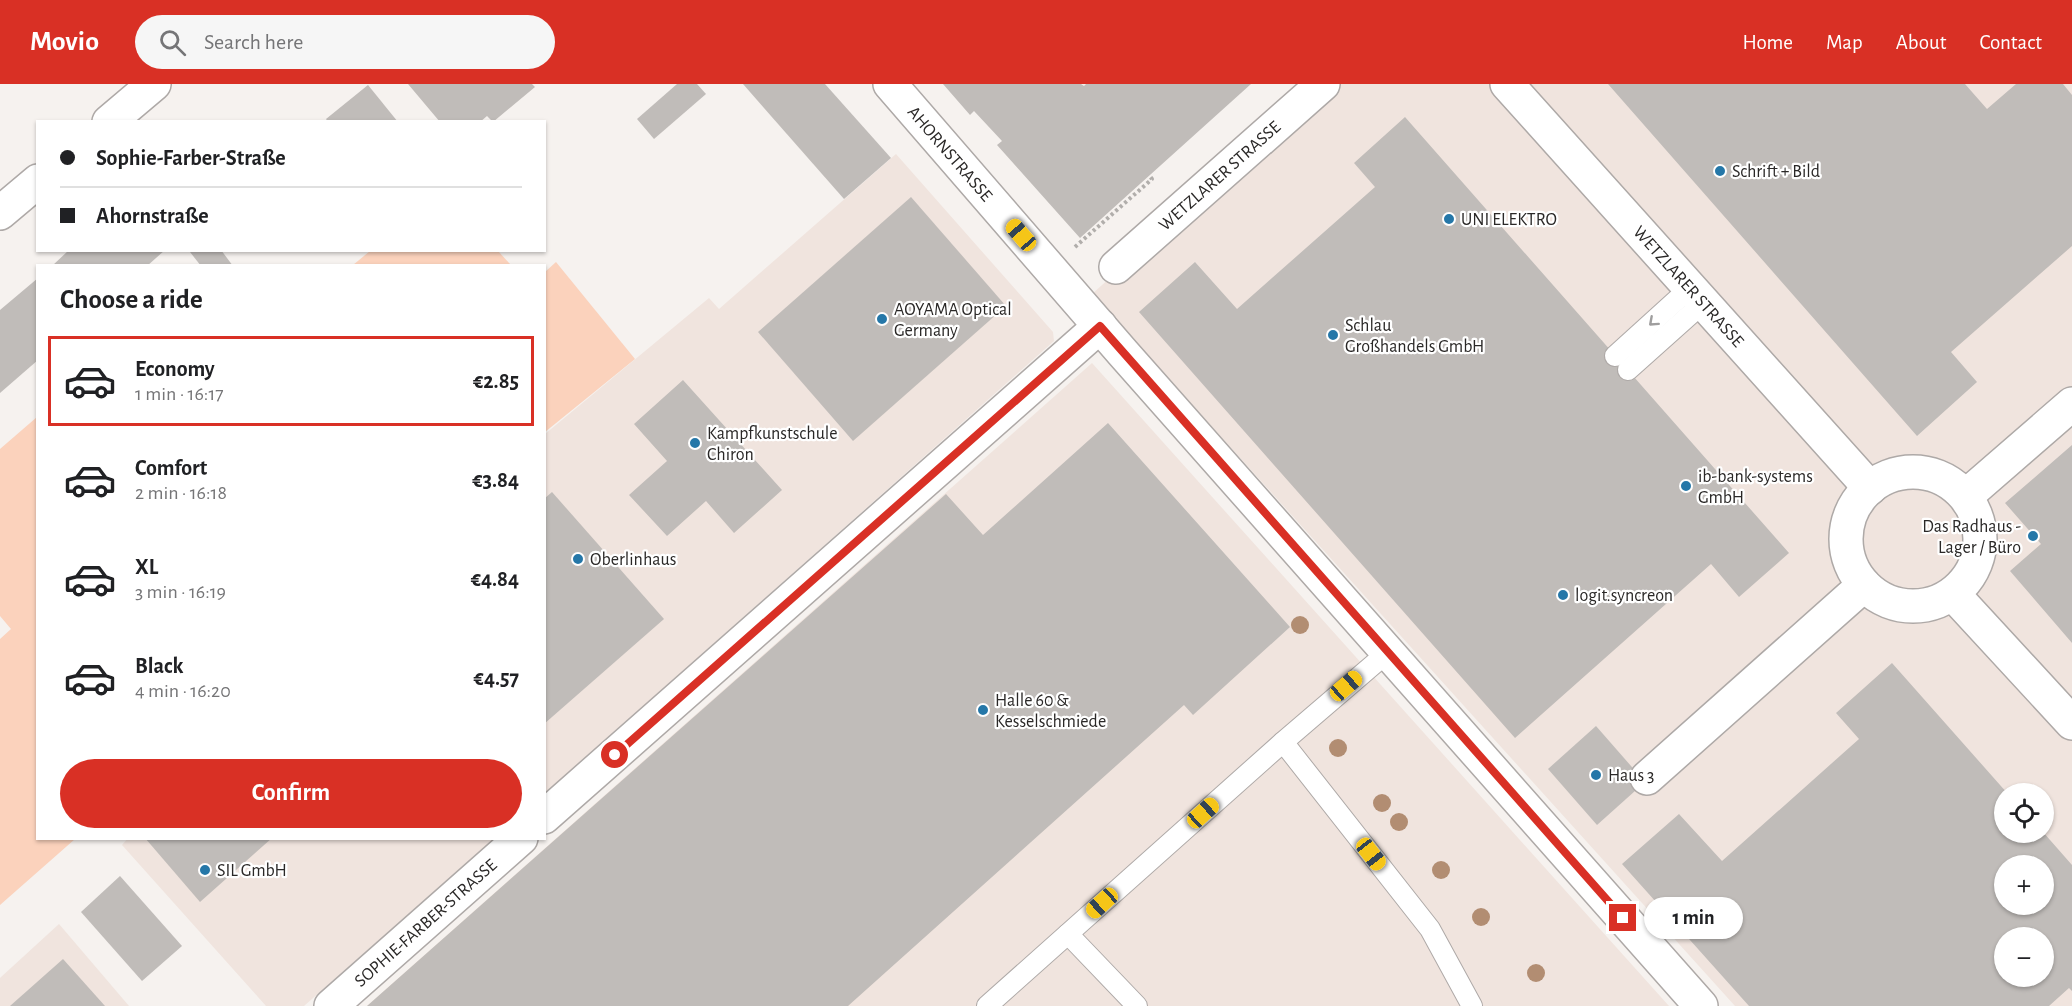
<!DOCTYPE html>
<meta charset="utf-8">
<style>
body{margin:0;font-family:"Alegreya Sans",sans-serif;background:#f6f6f6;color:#202124;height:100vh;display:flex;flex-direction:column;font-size:22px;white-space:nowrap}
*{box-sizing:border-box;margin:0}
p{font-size:20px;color:#757577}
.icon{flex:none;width:33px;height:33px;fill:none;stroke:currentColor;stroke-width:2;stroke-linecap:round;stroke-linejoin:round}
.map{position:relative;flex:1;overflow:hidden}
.drawer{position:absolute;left:36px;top:180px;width:510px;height:576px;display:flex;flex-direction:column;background:#fff;border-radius:0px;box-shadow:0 2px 4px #0004}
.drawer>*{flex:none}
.top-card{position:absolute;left:36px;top:36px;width:510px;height:132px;border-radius:0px;box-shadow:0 2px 4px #0004;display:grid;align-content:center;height:132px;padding:0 24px;background:#fff}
.tools{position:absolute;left:1994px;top:699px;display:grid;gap:12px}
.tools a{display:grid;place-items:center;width:60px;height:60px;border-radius:50%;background:#fff;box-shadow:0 2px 4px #0004;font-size:30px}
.end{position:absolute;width:27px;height:27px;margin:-14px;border:8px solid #d93025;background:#fff;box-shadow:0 0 0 3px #fff}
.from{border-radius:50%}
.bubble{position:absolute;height:42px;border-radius:21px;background:#fff;box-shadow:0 2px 4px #0004;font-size:20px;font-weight:700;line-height:42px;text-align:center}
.car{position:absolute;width:18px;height:36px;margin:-18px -9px;border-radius:8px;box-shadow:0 0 4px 2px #0007;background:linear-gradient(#f5c518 24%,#345 0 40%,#f5c518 0 76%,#345 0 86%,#f5c518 0)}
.top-card b{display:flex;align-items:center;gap:21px;height:57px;font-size:22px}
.top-card b+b{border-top:2px solid #e0e0e0}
.top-card i{width:15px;height:15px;background:#202124}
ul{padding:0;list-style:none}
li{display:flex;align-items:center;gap:18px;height:90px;margin:0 12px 9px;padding:0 12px;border:3px solid transparent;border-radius:0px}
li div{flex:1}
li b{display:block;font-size:22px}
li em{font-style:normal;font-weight:700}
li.selected{border-color:#d93025}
li>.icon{width:54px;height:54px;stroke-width:1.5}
h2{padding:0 24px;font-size:27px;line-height:72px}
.button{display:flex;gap:12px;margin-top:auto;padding:12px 24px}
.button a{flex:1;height:69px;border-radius:36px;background:#d93025;color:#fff;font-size:24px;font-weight:700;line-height:69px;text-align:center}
header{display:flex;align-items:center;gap:36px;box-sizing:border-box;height:84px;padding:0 30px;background:#d93025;color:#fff}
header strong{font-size:28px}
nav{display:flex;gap:33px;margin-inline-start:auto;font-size:21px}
.search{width:420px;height:54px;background:#f6f6f6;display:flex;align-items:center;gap:15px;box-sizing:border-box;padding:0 21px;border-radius:33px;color:#757577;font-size:22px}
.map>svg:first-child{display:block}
</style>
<header>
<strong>Movio</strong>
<div class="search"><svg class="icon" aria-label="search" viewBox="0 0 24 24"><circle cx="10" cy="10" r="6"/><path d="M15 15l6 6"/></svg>Search here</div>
<nav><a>Home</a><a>Map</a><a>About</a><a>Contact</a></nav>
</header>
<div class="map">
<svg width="2072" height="922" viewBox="0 0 2072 922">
<rect width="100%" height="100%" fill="#f6f2ef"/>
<g fill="#f0e4de" fill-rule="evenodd">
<path d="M1326,0H2072V922H1735L1092,210ZM2004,710H2043V748H2004ZM2004,782H2043V820H2004ZM2004,854H2043V892H2004Z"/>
<polygon points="896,70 1053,248 1054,257 545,710 545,350 709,214 719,225"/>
<polygon points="1092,279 1669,922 367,922"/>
<polygon points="128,754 494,755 304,922 266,922 122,761"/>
<polygon points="59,840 129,922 0,922 0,894"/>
</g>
<g fill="#fbd2bc">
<polygon points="370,167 498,167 511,181 353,181"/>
<polygon points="556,178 635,275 545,348 545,188"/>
<polygon points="37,333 38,754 75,755 0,821 0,555 11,545 0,532 0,365"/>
</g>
<g fill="#c0bcb9" fill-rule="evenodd">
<polygon points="408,0 532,0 535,3 493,38 487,32 480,38 440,38"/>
<polygon points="677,0 697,0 706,10 654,55 637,35"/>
<polygon points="743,0 825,0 891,74 844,115"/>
<polygon points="943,0 1081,0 1084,2 1086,0 1251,0 1080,154 997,61 1002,57 974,27 970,31"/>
<polygon points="1608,0 1965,0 1987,25 2016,0 2063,0 2072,11 2072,162 1951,268 1977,298 1917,352"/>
<polygon points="368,1 398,38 328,38 326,35"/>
<polygon points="1405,33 1789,469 1739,513 1711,480 1515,654 1139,228 1195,178 1237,225 1375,103 1354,79"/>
<polygon points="911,113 1006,222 853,357 758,248"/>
<polygon points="69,166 165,166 147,182 52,182"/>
<polygon points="193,166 221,166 233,182 201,182 190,168"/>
<polygon points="38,194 38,276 0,309 0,226"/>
<polygon points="683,296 782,406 734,449 706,417 667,452 629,411 667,377 634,340"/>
<polygon points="1108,339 1290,543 1193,631 1184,621 848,922 367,922 946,410 983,451"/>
<polygon points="2072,361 2072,559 2010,487 2041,460 2005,419"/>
<polygon points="552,408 664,535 544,640 544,415"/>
<path d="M1892,579L2008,710H2004V748H2043L2072,781V907L2069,904L2049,922H1749L1622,780L1679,730L1722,777L1859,655L1836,629ZM2004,782H2043V820H2004ZM2004,854H2043V892H2004Z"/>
<polygon points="1596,642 1645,698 1597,741 1548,685"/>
<polygon points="145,754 272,754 200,818"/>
<polygon points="120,792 182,862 142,897 81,828"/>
<polygon points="63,875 105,922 10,922"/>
</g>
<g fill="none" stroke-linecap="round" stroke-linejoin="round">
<g stroke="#aea9a7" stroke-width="22">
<g id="service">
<polyline points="1615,272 1690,204"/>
<polyline points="1628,286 1703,219"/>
<polyline points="1283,658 1430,845 1472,922"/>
<polyline points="1068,850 1137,922"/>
<polyline points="987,922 1283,658 1388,568"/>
</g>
</g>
<g stroke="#aea9a7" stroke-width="36">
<g id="minor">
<path id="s1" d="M890,0L1123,269L1701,922"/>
<path id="s2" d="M1507,0L1870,404"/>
<path id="s3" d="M1116,183L1323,0"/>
<circle cx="1913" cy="455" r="67"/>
<polyline points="1966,412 2072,320"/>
<polyline points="1953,510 2072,639"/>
<polyline points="1647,694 1864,501"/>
<polyline points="544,733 1100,242"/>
<path id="s4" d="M331,922L521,754"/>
</g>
</g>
<g stroke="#aea9a7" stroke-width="36">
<g id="tertiary">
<polyline points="109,38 154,0"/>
<polyline points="0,129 38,97"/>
</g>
</g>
<polyline stroke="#b1aeab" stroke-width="4" stroke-dasharray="3 3" stroke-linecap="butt" points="1075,163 1152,95 1149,91"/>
<use href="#service" stroke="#fff" stroke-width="20"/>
<use href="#minor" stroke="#fff" stroke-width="33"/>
<use href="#tertiary" stroke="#fff" stroke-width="33"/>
</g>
<g fill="#b28d72">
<circle cx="1300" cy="541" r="9"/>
<circle cx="1338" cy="664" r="9"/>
<circle cx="1382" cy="719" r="9"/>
<circle cx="1399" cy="738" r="9"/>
<circle cx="1441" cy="786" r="9"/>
<circle cx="1481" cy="833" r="9"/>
<circle cx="1536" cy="889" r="9"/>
</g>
<defs><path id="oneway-chevron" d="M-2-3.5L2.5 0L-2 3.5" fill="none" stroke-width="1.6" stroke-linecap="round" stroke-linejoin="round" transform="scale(1.5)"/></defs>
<use stroke="#9f9e9e" href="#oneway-chevron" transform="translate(1653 238) rotate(138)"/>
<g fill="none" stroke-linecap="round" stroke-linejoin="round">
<polyline stroke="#d93025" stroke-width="8" points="615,671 1100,242 1623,834"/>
</g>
<g fill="#2577a8" stroke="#fff" stroke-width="2">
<circle cx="1720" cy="87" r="6"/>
<circle cx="1449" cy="135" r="6"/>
<circle cx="882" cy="235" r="6"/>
<circle cx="1333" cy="251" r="6"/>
<circle cx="695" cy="359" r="6"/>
<circle cx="1686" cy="402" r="6"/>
<circle cx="2033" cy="452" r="6"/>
<circle cx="578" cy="475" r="6"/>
<circle cx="1563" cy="511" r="6"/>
<circle cx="983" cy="626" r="6"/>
<circle cx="1596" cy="691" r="6"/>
<circle cx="205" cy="786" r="6"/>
</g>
<g text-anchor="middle" stroke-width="4.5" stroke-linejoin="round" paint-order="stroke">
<g font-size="18" fill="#2a2827" stroke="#fff">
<text dy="6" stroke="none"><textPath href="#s1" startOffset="92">AHORNSTRASSE</textPath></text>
<text dy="6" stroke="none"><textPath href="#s3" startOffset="138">WETZLARER STRASSE</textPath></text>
<text dy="6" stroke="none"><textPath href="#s2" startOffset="272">WETZLARER STRASSE</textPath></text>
<text dy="6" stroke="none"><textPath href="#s4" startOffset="126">SOPHIE-FARBER-STRASSE</textPath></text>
</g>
<g font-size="18" fill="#2a2827" stroke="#fff" text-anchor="start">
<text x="1732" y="93">Schrift + Bild</text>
<text x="1461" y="141">UNI ELEKTRO</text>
<text x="894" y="231">AOYAMA Optical<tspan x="894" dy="21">Germany</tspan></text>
<text x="1345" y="247">Schlau<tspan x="1345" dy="21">Großhandels GmbH</tspan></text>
<text x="707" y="355">Kampfkunstschule<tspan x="707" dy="21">Chiron</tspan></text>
<text x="1698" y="398">ib-bank-systems<tspan x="1698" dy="21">GmbH</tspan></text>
<text x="2021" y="448" text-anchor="end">Das Radhaus -<tspan x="2021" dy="21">Lager / Büro</tspan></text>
<text x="590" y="481">Oberlinhaus</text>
<text x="1575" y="517">logit.syncreon</text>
<text x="995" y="622">Halle 60 &amp;<tspan x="995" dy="21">Kesselschmiede</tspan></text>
<text x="1608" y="697">Haus 3</text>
<text x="217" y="792">SIL GmbH</text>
</g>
</g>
</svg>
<div class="tools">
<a><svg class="icon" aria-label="locate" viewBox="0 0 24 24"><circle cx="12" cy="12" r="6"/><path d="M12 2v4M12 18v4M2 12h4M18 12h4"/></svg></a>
<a>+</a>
<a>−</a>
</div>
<i class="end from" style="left:615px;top:671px"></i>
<i class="end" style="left:1623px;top:834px"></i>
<div class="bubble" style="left:1644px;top:813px;width:99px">1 min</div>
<i class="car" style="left:1021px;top:151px;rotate:319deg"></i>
<i class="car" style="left:1346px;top:602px;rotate:49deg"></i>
<i class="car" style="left:1203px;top:729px;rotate:48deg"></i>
<i class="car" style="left:1371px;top:770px;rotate:142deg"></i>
<i class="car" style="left:1102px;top:819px;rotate:228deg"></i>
<div class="top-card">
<b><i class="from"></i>Sophie-Farber-Straße</b>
<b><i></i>Ahornstraße</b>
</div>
<section class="drawer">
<h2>Choose a ride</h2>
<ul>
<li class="selected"><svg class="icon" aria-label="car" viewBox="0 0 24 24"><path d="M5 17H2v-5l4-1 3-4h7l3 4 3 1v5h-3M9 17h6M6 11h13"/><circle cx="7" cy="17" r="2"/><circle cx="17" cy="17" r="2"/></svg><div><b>Economy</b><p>1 min · 16:17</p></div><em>€2.85</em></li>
<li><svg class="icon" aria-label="car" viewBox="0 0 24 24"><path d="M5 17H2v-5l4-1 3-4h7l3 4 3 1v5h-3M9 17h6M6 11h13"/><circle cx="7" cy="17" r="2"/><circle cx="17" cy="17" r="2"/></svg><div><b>Comfort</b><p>2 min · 16:18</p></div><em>€3.84</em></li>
<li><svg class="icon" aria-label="car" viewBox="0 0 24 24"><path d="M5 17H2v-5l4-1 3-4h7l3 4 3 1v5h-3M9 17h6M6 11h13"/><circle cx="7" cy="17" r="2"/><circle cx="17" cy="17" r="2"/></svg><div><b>XL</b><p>3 min · 16:19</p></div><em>€4.84</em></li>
<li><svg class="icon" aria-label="car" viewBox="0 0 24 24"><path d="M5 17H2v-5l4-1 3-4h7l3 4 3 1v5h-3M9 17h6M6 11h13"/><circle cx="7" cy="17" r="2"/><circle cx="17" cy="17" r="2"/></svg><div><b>Black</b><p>4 min · 16:20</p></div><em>€4.57</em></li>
</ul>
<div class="button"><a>Confirm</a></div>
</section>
</div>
